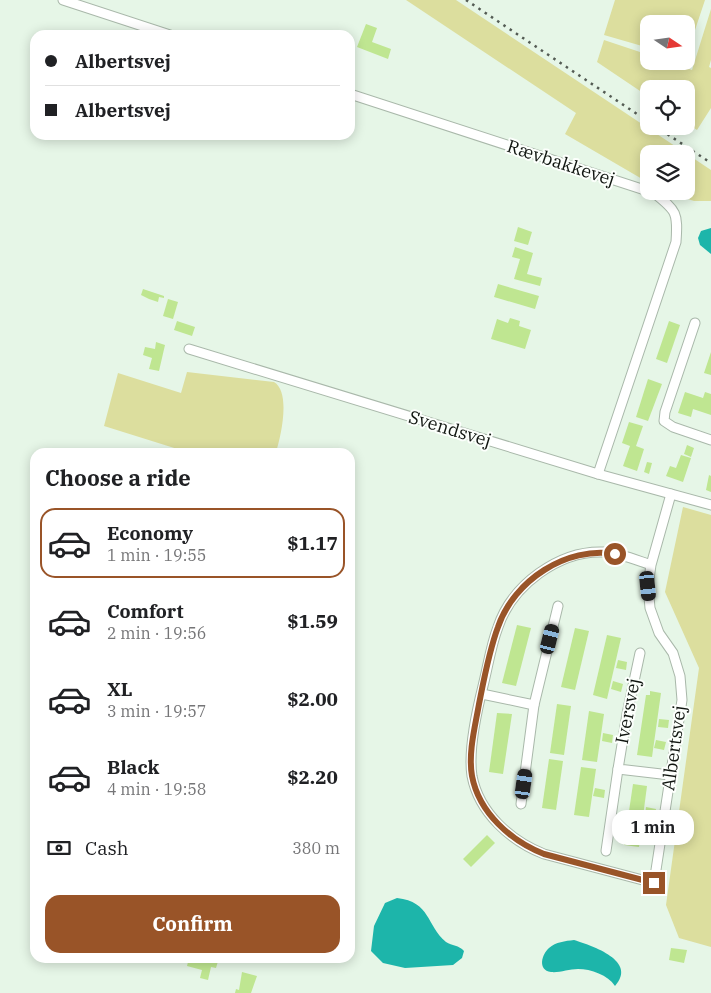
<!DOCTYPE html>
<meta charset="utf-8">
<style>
body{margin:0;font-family:"IBM Plex Serif",serif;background:#f6f6f6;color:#202124;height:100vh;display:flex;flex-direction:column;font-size:19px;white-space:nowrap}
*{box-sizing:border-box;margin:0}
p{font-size:16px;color:#757577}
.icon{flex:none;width:28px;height:28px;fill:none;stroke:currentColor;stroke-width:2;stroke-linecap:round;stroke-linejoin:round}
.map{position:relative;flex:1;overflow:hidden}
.sheet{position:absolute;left:30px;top:448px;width:325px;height:515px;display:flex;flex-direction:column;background:#fff;border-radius:15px;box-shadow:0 2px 12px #0003}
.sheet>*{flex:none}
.guide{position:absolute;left:30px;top:30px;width:325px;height:110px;border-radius:15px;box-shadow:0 2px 12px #0003;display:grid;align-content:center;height:110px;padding:0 15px;background:#fff}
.needle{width:32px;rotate:103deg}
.fabs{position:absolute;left:640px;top:15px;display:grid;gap:10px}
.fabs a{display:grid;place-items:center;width:55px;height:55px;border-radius:10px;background:#fff;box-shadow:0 2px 12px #0003;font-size:25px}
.end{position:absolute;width:22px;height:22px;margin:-11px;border:6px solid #995428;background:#fff;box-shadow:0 0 0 2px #fff}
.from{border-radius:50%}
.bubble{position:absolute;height:35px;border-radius:15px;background:#fff;box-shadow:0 2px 12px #0003;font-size:16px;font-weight:800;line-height:35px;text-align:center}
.car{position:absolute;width:15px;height:30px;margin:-15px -8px;border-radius:6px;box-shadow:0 0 4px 1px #0007;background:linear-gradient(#222 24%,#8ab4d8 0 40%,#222 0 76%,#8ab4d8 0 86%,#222 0)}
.guide b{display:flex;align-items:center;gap:18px;height:48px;font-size:19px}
.guide b+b{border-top:1px solid #e0e0e0}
.guide i{width:12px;height:12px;background:#202124}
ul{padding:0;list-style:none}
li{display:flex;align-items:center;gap:15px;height:70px;margin:0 10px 8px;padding:0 5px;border:2px solid transparent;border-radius:15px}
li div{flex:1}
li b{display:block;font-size:19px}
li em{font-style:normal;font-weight:800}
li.on{border-color:#995428}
li>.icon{width:45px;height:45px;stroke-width:1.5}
h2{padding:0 15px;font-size:22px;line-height:60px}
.pay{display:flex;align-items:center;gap:12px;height:55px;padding:0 15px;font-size:19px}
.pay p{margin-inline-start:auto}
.button{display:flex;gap:10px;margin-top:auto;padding:10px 15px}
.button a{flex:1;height:58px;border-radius:15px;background:#995428;color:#fff;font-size:20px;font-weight:800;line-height:58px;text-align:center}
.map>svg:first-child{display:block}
</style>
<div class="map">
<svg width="711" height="993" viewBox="0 0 711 993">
<rect width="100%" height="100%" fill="#e6f6e7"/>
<g fill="#dcde9e">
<polygon points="406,0 456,0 711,170 711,201 694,201 663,191 686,191 686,154 649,154 649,183 565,134 576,113"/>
<polygon points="615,0 705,0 686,57 686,24 649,24 649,48 604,35"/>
<polygon points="711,9 711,60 709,67 711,68 711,108 697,130 686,123 686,89 649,89 649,97 597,62 604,40 649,55 649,61 666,61 692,70"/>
<path d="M187,372L274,382C291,392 281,436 276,452H187L104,426L118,373L181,393Z"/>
<polygon points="683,507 711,515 711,947 679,938 666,905 699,668 665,592"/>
</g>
<g fill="#1db5aa">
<polygon points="711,228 711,254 700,245 698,238 701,231"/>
<path d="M397,898C431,902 426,925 446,942C452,946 459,945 464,951L462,958L453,965L405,968L383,963L371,951L374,926L385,903Z"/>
<path d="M574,940C593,946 638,961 615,986C608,975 591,969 578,969C569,969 559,973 551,972C537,970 542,954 549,948C556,942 565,941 574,940Z"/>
</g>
<g fill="#bfe691">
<polygon points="366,24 377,28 372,42 391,49 388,59 357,47"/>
<polygon points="518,227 532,232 528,245 514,241"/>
<polygon points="515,247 533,253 527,274 542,278 540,286 514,279 520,259 512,257"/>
<polygon points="498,284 539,296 535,309 494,297"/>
<polygon points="143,289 164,296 164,298 159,297 158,302 149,299 141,295"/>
<polygon points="168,299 178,302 173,319 163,316"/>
<polygon points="510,318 520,321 519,326 531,330 525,349 491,339 497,319 508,323"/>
<polygon points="177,321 195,327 192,336 174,330"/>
<polygon points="669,321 680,325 667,363 656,359"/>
<polygon points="156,342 165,345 159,371 149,369 152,358 143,355 145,347 155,349"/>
<polygon points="711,352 711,375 704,373"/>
<polygon points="648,379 662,384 648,421 636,417"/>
<polygon points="685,392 703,398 705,392 711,394 711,415 693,409 691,417 678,413"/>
<polygon points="629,422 643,426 636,446 644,449 637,471 623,466 630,446 622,443"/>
<polygon points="687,445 694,448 691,457 684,454"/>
<polygon points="681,455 691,458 683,482 666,476 670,466 676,468"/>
<polygon points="647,462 652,463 649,474 644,472"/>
<polygon points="709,475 711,476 711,492 706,490"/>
<polygon points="517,625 531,628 516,686 502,683"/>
<polygon points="575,628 589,631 575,690 561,687"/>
<polygon points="607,635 621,638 607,699 593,695"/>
<polygon points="618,660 627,662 626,670 616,668"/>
<polygon points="613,681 623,684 621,692 611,689"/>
<polygon points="650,691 661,693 652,757 637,755 646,695 650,695"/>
<polygon points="557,704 571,706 564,755 550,753"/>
<polygon points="589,711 604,714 597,762 582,760"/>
<polygon points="497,713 512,714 503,774 489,772"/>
<polygon points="659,719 669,720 668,728 658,727"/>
<polygon points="603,733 613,735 612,743 602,741"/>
<polygon points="656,740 666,742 664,750 654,748"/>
<polygon points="549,759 563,761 556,810 542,808"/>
<polygon points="581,767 596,769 589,817 574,815"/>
<polygon points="633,784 647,786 639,847 624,845"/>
<polygon points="595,788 605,790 604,798 593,796"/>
<polygon points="646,807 656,809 655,817 645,816"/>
<polygon points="643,829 653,831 652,839 642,837"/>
<polygon points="487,835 495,843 471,867 463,859"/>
<polygon points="671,948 687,950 684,963 669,960"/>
<polygon points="189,958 219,958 216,968 211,967 208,980 200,978 202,970 187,966"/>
<polygon points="242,972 257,976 251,993 235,993 236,989 239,990"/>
</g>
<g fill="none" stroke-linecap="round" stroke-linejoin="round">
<g stroke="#a9b8aa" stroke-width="11">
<g id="street">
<polyline points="63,0 170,35"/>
<path d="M350,94L654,193C677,211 678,213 676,242L598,474"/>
<polyline points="695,323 665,412 664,421 673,427 711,440"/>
<polyline points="189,349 598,474 711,505"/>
<path d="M651,565C636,560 620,553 604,552C559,550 512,585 498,627C491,645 488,666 483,686C477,710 468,751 472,776C479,813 511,841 544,854L654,883L682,700L680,676L673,653L659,633L650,608L648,586L651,565L671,494"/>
<polyline points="640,653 627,714 618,769 670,775"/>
<polyline points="482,694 534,705"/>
<polyline points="521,804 534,705 558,606"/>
<polyline points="606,851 618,769"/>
</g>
</g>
<use href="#street" stroke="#fff" stroke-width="9"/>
<g stroke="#545c54" stroke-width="2.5" stroke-dasharray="2.5 5" stroke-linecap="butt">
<polyline points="466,0 649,122"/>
<polyline points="655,126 711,163"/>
</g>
</g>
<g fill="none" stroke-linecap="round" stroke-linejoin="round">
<path stroke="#995428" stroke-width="6" d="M615,554C567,546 514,580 498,627C489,651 484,679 479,704C475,727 468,753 472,776C479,813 511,841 544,854L654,883"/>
</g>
<g text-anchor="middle" stroke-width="4" stroke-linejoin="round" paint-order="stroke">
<g font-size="18" fill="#101510" stroke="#fcfffc">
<text transform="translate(561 163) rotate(18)" y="6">Rævbakkevej</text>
<text transform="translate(450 429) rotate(17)" y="6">Svendsvej</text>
<text transform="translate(628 711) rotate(-79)" y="6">Iversvej</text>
<text transform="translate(674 748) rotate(-82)" y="6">Albertsvej</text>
</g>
</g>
</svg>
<div class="fabs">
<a><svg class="needle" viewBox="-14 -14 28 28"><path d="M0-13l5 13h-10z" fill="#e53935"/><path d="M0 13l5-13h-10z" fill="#757577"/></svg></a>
<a><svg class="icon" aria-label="locate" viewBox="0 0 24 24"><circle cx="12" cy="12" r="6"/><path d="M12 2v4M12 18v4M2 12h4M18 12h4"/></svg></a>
<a><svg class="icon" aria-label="layers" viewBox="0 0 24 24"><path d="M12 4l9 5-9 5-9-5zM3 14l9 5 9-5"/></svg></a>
</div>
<i class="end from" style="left:615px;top:554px"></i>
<i class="end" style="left:654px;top:883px"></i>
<div class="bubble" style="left:612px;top:810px;width:82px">1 min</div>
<i class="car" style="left:648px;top:586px;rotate:174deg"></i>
<i class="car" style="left:550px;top:639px;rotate:14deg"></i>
<i class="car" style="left:524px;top:784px;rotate:8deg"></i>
<div class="guide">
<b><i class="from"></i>Albertsvej</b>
<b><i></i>Albertsvej</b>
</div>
<section class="sheet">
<h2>Choose a ride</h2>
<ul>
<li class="on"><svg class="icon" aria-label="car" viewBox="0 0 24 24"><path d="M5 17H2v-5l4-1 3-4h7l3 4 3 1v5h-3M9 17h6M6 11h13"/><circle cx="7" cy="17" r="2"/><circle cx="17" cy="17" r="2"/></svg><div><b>Economy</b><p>1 min · 19:55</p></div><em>$1.17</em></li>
<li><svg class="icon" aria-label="car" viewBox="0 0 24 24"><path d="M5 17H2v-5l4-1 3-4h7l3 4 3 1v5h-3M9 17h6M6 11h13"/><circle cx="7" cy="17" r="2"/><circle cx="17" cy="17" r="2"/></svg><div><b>Comfort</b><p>2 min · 19:56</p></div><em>$1.59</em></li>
<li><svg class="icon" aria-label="car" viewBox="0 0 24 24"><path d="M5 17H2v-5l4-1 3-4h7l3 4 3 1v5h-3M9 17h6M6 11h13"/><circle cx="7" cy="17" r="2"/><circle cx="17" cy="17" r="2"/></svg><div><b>XL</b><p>3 min · 19:57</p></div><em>$2.00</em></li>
<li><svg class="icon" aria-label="car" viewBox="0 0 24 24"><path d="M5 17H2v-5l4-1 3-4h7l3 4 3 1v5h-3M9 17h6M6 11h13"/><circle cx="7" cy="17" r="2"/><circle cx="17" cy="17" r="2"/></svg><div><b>Black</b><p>4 min · 19:58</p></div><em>$2.20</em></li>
</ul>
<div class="pay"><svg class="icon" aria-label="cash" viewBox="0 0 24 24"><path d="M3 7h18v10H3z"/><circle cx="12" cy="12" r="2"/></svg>Cash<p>380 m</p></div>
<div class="button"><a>Confirm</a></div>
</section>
</div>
